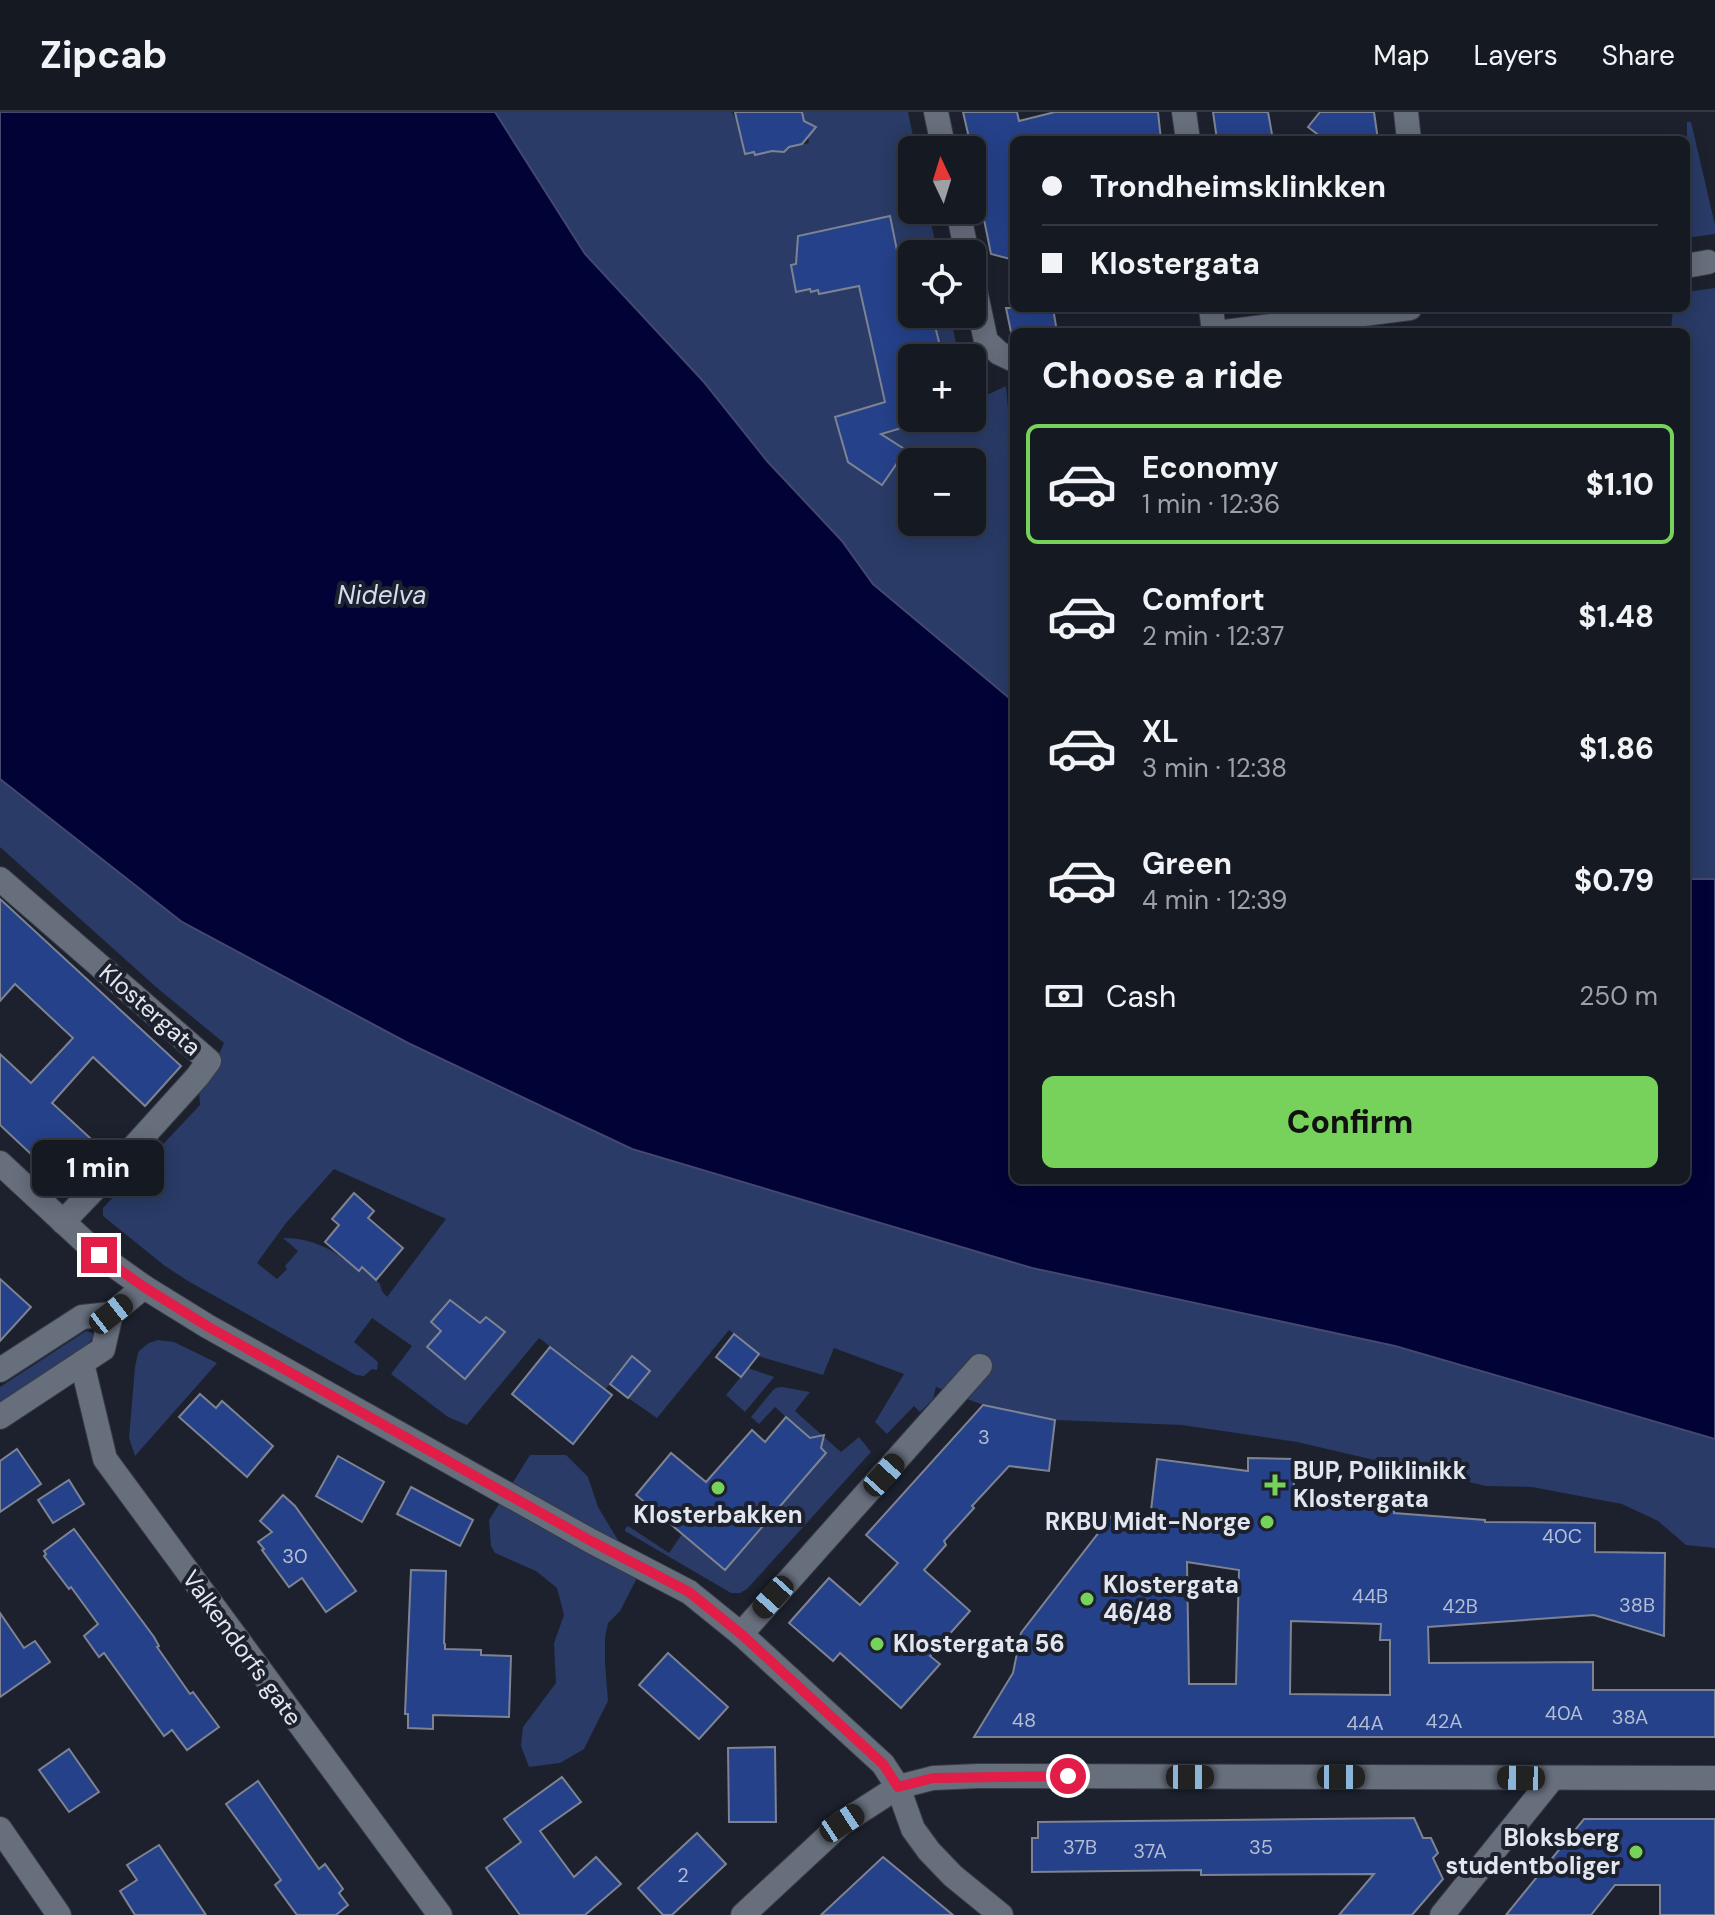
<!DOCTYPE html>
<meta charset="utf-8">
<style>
body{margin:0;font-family:"DM Sans",sans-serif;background:#22262f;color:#f1f3f6;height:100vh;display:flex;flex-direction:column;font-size:30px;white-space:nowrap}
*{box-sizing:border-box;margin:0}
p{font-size:26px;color:#9da0a5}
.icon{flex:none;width:44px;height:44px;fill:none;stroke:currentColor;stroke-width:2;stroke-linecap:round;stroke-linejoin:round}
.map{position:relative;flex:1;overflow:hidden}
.panel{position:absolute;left:1010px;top:216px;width:680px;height:856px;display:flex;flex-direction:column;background:#151922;border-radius:12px;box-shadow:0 4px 20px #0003,0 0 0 2px #343840}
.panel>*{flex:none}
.hud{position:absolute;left:1010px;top:24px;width:680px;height:176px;border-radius:12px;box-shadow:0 4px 20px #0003,0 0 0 2px #343840;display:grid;align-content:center;height:176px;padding:0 32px;background:#151922}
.needle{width:52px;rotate:356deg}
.fabs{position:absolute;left:898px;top:24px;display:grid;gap:16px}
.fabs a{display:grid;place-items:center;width:88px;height:88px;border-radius:12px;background:#151922;box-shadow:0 4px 20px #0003,0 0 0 2px #343840;font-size:40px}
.end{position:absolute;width:36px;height:36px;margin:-18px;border:10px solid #e11d48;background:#fff;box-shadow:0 0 0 4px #fff}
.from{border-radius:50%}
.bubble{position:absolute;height:56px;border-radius:12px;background:#151922;box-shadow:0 4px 20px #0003,0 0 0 2px #343840;font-size:26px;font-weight:800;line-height:56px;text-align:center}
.car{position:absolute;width:24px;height:48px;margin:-24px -12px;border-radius:10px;box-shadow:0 0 6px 2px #0007;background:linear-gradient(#222 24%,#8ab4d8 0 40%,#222 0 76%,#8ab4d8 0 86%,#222 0)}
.hud b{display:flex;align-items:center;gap:28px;height:76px;font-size:30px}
.hud b+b{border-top:2px solid #343840}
.hud i{width:20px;height:20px;background:#f1f3f6}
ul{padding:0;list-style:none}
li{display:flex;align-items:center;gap:24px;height:120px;margin:0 16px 12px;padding:0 16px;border:4px solid transparent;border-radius:12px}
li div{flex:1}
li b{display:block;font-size:30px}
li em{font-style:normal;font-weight:800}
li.current{border-color:#76d25a}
li>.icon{width:72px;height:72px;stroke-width:1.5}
h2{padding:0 32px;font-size:36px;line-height:96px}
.pay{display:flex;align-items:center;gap:20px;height:88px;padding:0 32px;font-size:30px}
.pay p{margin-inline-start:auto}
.button{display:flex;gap:16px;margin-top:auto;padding:16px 32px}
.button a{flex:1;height:92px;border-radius:12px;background:#76d25a;color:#111;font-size:32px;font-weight:800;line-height:92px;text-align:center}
header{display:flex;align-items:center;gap:48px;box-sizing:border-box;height:112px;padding:0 40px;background:#151922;border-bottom:2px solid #343840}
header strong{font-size:38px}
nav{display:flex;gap:44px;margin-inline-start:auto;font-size:28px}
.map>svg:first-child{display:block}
</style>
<header>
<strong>Zipcab</strong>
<nav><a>Map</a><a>Layers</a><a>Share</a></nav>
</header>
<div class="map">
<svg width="1715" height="1803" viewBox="0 0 1715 1803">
<rect width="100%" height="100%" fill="#1c212d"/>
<g fill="#293b66" fill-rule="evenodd">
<path d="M495,0H732L737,9L744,41L754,40L755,43L775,38L781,40L789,35L809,31L808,25L812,19L810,12L804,9L802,0H908L916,38H912V98H928L938,142H912V200L902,203L866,206L880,266L912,306H915L916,312L939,306H972V290L1006,274L1008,297L1012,298L1014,306V590L873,472L842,429L767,349L703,269L585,142ZM890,104L902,163L819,182L818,178L811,180L810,177L797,180L791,153L805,150L807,144L798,129L800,124L824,119H832V116ZM875,293L885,325L906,338L882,373L848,350L835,305ZM912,350H972V410H912Z"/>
<polygon points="1687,10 1691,10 1715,113 1715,122 1686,126"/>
<polygon points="1715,176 1715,767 1686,767 1686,220 1671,220 1673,196 1686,196 1686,180"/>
<polygon points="932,202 950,202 959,246 943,246"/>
<path d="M0,667L183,810L408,931L632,1037L1395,1234L1715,1327V1436L1686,1433L1658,1409L1622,1392L1532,1375L1486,1374L1297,1330L1182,1313L1055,1308L983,1293L936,1275L933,1287L920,1300L914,1294L887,1322L875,1310L904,1262L834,1236L823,1263L758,1244L759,1242L729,1218L657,1306L628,1286L650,1259L632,1244L604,1279L592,1270L593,1267L571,1249L566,1254L551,1243L555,1238L539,1226L467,1313L448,1305L391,1262L412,1234L372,1206L354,1230L378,1250L377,1258L372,1257L364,1264L356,1263L188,1169L165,1154L103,1104V1096L200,993L199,979L212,958L224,931L156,875L0,735ZM334,1057L446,1107L387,1185L382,1179L380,1172L362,1155L358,1159C335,1138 314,1126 283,1126L298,1139L285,1154L287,1157L277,1167L257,1151L286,1111Z"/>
<polygon points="86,1219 94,1221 95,1224 86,1234 0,1291 0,1275"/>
<polygon points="158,1228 174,1230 217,1251 135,1344 129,1326 135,1255 138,1241 140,1238 149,1231"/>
<polygon points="748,1256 774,1265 745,1300 726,1283"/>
<polygon points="782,1275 810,1280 795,1299 841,1340 859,1325 871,1340 747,1477 740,1481 731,1481 625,1419 625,1417 628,1414 669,1441 682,1422 725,1458 826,1341 821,1336 822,1330 810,1326 775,1295 759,1312 751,1305 773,1278 776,1276"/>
<polygon points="530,1343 566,1343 588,1365 598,1395 624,1438 636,1468 620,1499 608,1511 605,1525 605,1551 608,1589 584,1637 560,1651 529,1655 521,1634 523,1615 556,1571 554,1531 564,1503 557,1476 536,1459 495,1441 491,1434 489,1408"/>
</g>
<polygon fill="#010337" stroke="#44476e" stroke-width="2" points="0,0 495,0 585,142 703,269 767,349 842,429 873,472 1014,590 1014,1068 1686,1068 1686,767 1715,767 1715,1327 1395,1234 1032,1156 632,1037 408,931 182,810 0,667"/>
<g fill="#254189" stroke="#7d8392" stroke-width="2" fill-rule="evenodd">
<polygon points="735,0 802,0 804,9 816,15 802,32 789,35 784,40 772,39 755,43 754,40 745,42"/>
<polygon points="963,0 1017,0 1019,9 1055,0 1158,0 1161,28 1014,28 1014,148 991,142 979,83 982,82"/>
<polygon points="1213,0 1268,0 1273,28 1217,28"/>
<polygon points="1320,0 1374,0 1378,28 1325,28 1308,15"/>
<polygon points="890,104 910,202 932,202 943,246 912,246 912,313 881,322 906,338 882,373 848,350 835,305 885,290 859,174 819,182 818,178 811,180 810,177 796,180 791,153 796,152 798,124"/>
<polygon points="1006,196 1053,196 1057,220 1011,220"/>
<polygon points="0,787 181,954 145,994 93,945 52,991 102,1037 66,1075 0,1013 0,942 31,971 73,926 15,872 0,889"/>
<polygon points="354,1081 374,1099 368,1106 403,1136 376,1168 362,1155 359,1159 325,1130 339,1113 332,1107"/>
<polygon points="0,1167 31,1195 0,1229"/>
<polygon points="450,1188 480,1211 486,1205 505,1220 465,1267 427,1235 441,1219 431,1210"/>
<polygon points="734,1222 759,1242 741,1265 716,1245"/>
<polygon points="550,1235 612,1283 573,1332 512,1282"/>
<polygon points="632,1244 650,1259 628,1286 610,1272"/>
<polygon points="200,1282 216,1296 222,1289 273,1334 247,1365 179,1305"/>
<polygon points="983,1293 1055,1308 1049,1359 1009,1354 972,1394 974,1396 944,1429 946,1433 924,1458 970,1499 930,1544 940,1552 901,1596 840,1541 833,1549 789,1511 829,1466 860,1493 898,1451 866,1423"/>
<polygon points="786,1305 810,1326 824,1323 821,1336 826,1341 725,1458 636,1383 671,1341 706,1370 752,1318 765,1330"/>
<polygon points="17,1337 41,1372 0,1400 0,1349"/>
<polygon points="338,1344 384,1370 362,1410 316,1384"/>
<path d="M1248,1346L1295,1347L1293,1391L1394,1394V1401L1485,1408V1410L1595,1411V1440L1665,1441L1664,1524L1594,1503L1428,1515L1429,1551L1593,1550V1578H1715V1625H974L1013,1561L1021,1521L1113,1402L1150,1407L1157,1347L1248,1359ZM1187,1450L1239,1458L1236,1572H1189ZM1291,1509L1381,1512L1380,1528H1390V1583L1290,1582Z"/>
<polygon points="69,1368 84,1392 53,1411 38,1388"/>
<polygon points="411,1375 473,1408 460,1434 397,1402"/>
<polygon points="283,1383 295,1394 356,1479 326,1500 302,1466 289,1475 262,1438 264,1437 258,1430 272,1420 260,1409"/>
<polygon points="74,1417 154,1525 159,1534 157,1535 190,1582 193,1580 219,1615 187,1638 172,1618 164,1624 104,1541 99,1545 84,1524 98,1512 71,1475 69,1477 44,1444 46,1442 44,1439"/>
<polygon points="411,1458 446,1459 444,1531 445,1532 445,1537 481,1538 481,1543 511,1544 509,1605 433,1603 433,1617 408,1616 408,1602 405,1602"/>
<polygon points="0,1501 24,1536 35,1529 50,1550 0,1585"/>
<polygon points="668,1541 728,1595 699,1627 639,1573"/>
<polygon points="775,1635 776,1710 729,1710 728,1636"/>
<polygon points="69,1637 99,1680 69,1700 39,1658"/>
<polygon points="562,1665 581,1690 540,1719 574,1765 596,1745 621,1772 585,1803 520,1803 486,1756 521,1730 504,1707"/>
<polygon points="258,1669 319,1757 325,1752 343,1777 339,1781 348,1793 336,1803 297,1803 275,1773 281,1768 226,1692"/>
<polygon points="1414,1706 1423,1726 1431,1726 1438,1741 1433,1746 1443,1767 1412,1803 1339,1803 1374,1762 1201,1763 1201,1758 1032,1760 1032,1726 1038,1726 1038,1710"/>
<polygon points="1584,1707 1715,1707 1715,1803 1660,1803 1660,1773 1615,1773 1591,1803 1506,1803"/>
<polygon points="697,1721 726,1752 672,1803 663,1803 638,1776"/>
<polygon points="159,1733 206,1803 135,1803 120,1779 137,1768 127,1753"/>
<polygon points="883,1745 953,1803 821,1803"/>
</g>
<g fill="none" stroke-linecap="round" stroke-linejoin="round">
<g stroke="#373b45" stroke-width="26">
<g id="street">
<polyline points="936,0 944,38"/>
<polyline points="1184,0 1188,28"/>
<polyline points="1406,0 1409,28"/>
<polyline points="958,98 967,142"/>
<polyline points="1686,154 1708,150"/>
<polyline points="972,164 986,229 999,241 1014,248"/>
<polyline points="1211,196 1214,220"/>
<polyline points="1224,220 1410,196"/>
<polyline points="0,767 209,949 197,965 121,1049 63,1110"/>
<polyline points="82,1251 105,1347 440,1803"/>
<polyline points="0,1258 82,1205 111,1202 144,1175"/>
<polyline points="0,1305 103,1237 111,1202"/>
<polyline points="741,1522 980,1254"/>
<polyline points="0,1717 59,1803"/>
<polyline points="743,1803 842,1711 898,1675 933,1666 978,1664 1715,1666"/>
<polyline points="1442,1803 1552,1667"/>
</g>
</g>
<g stroke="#373b45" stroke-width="26">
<polyline id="secondary" points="0,1051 99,1143 144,1175 207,1214 591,1429 689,1480 741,1522 883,1652 898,1675 913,1717 929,1739 953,1764 1001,1803"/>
</g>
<use href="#street" stroke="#676e7c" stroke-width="24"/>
<use href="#secondary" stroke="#676e7c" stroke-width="24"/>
</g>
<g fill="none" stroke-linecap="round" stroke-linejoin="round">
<polyline stroke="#e11d48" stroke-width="10" points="99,1143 144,1175 207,1214 591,1429 689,1480 741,1522 883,1652 898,1675 933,1666 1068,1664"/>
</g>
<g fill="#76d25a" stroke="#1c212d" stroke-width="3">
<path d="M1271 1361h8v8h8v8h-8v8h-8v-8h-8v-8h8z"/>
<circle cx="718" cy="1376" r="8"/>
<circle cx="1267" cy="1410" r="8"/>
<circle cx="1087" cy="1487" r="8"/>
<circle cx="877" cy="1532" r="8"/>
<circle cx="1636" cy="1740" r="8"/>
</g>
<g text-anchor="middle" stroke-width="8" stroke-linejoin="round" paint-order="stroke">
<g font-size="20" fill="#b3bdd5">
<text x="984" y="1332">3</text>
<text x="1562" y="1431">40C</text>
<text x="295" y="1451">30</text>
<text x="1370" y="1491">44B</text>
<text x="1637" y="1500">38B</text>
<text x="1460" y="1501">42B</text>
<text x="1564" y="1608">40A</text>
<text x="1630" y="1612">38A</text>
<text x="1024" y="1615">48</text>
<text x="1444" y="1616">42A</text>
<text x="1365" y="1618">44A</text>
<text x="1080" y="1742">37B</text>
<text x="1261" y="1742">35</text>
<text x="1150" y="1746">37A</text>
<text x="683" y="1770">2</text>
</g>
<g font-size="24" fill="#e2e6ee" stroke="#1c212d">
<text transform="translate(150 898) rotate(41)" y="8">Klostergata</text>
<text transform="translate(242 1536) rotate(54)" y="8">Valkendorfs gate</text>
</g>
<g font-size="24" font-weight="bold" fill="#e2e6ee" stroke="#1c212d" text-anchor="start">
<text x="1293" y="1367">BUP, Poliklinikk<tspan x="1293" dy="28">Klostergata</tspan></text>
<text x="718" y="1411" text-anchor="middle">Klosterbakken</text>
<text x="1251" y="1418" text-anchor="end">RKBU Midt-Norge</text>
<text x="1103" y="1481">Klostergata<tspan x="1103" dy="28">46/48</tspan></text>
<text x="893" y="1540">Klostergata 56</text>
<text x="1620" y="1734" text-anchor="end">Bloksberg<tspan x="1620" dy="28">studentboliger</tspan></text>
</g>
<g font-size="26" font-style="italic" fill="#d3ddf2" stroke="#1c212d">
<text x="382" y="492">Nidelva</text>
</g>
</g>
</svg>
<div class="fabs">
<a><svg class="needle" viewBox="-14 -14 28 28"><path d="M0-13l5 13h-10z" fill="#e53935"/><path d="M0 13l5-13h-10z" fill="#9da0a5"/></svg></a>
<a><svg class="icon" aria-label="locate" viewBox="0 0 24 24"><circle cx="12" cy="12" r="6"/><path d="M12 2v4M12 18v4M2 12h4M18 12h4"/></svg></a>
<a>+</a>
<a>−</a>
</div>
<i class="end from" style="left:1068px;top:1664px"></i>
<i class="end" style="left:99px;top:1143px"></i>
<div class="bubble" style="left:32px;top:1028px;width:132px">1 min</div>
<i class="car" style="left:111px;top:1202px;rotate:52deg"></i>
<i class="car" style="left:884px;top:1363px;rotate:42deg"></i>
<i class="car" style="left:773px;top:1485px;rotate:222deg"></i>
<i class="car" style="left:1190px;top:1665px;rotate:90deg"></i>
<i class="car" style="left:1341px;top:1665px;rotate:90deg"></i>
<i class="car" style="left:1521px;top:1666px;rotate:271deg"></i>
<i class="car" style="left:842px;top:1711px;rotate:57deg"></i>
<div class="hud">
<b><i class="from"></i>Trondheimsklinkken</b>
<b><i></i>Klostergata</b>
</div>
<section class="panel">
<h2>Choose a ride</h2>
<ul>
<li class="current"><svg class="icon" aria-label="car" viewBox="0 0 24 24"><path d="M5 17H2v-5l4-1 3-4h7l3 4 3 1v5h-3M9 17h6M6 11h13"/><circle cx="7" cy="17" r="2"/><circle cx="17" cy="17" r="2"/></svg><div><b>Economy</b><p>1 min · 12:36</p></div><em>$1.10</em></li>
<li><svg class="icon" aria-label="car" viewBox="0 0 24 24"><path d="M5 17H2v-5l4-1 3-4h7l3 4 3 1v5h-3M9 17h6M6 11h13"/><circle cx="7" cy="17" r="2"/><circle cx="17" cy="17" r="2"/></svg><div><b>Comfort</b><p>2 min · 12:37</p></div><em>$1.48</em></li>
<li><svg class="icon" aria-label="car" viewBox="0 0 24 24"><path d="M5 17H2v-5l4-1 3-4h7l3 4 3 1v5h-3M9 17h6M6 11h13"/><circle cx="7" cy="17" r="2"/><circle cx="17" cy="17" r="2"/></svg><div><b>XL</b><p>3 min · 12:38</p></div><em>$1.86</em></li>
<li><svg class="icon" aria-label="car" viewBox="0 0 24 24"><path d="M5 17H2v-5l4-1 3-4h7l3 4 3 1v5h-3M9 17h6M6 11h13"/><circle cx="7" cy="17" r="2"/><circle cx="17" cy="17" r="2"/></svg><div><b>Green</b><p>4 min · 12:39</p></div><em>$0.79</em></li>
</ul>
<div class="pay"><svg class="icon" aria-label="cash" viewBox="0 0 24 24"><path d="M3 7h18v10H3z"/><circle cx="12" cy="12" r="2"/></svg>Cash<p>250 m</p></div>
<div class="button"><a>Confirm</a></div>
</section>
</div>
